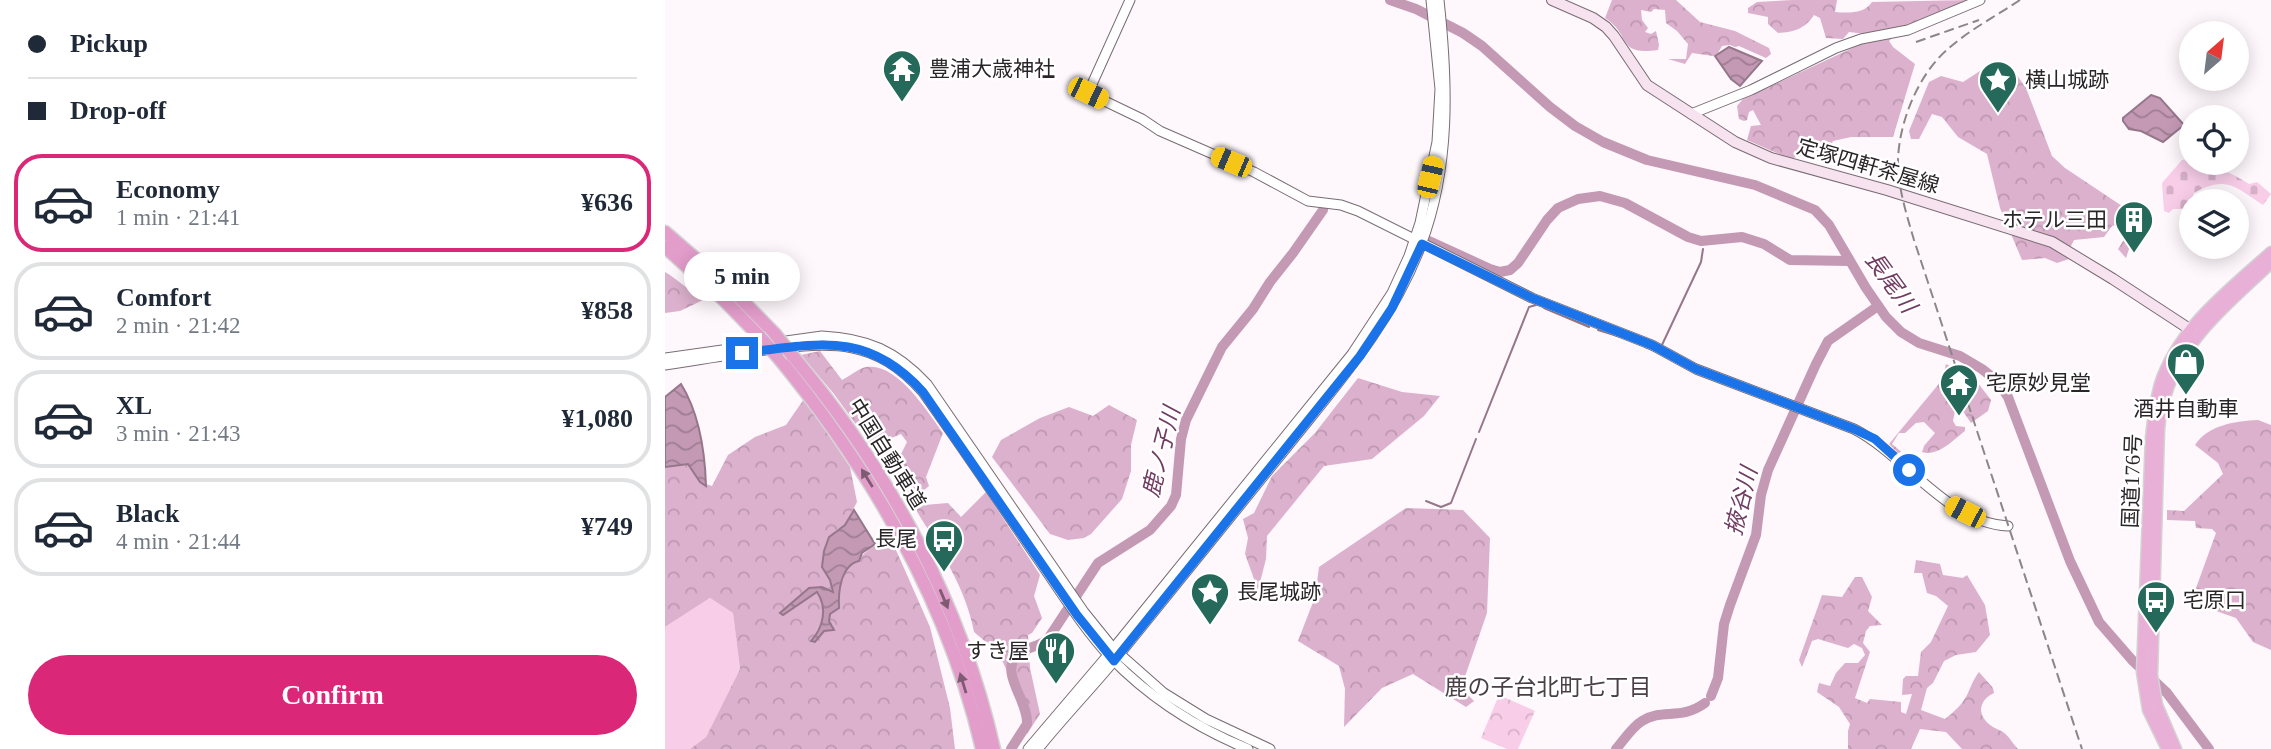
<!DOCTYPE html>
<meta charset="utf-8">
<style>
body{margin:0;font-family:"Times New Roman","Noto Sans JP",serif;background:#f2f2f3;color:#1f2937;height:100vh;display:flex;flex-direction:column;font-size:26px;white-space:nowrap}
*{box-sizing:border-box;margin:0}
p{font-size:23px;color:#747a83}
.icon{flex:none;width:38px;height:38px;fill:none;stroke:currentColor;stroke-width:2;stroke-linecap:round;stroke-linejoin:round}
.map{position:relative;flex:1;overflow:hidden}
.details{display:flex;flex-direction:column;background:#fff;width:665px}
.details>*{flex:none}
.hud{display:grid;align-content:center;height:154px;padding:0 28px;background:#fff}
.needle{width:46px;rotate:28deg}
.buttons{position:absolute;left:1514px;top:21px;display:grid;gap:14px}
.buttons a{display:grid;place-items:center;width:70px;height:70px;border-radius:50%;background:#fff;box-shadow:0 4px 18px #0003;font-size:35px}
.end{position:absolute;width:32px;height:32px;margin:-16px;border:9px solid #1a73e8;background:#fff;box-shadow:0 0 0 4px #fff}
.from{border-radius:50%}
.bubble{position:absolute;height:49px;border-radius:24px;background:#fff;box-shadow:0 4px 18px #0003;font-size:23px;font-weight:700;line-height:49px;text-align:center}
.car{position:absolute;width:21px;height:42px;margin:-21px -10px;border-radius:9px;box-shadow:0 0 5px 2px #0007;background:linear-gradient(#f5c518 24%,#345 0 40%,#f5c518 0 76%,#345 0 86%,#f5c518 0)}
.hud b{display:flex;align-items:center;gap:24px;height:66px;font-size:26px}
.hud b+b{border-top:2px solid #e0e1e3}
.hud i{width:18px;height:18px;background:#1f2937}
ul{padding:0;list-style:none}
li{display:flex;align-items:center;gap:21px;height:98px;margin:0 14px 10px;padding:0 14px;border:4px solid #e0e1e3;border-radius:28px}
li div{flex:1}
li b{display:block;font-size:26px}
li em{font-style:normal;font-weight:700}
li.current{border-color:#db2777}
li>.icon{width:63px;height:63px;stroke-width:1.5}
.action{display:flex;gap:14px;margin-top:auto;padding:14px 28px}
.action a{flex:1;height:80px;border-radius:42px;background:#db2777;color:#fff;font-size:28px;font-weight:700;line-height:80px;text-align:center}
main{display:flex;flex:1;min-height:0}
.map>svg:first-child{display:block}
</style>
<main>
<section class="details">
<div class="hud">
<b><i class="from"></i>Pickup</b>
<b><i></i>Drop-off</b>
</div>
<ul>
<li class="current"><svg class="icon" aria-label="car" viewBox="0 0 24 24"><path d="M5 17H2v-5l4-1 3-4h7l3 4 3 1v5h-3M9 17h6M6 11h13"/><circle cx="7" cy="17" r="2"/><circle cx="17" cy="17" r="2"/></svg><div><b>Economy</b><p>1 min · 21:41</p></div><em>¥636</em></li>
<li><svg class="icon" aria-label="car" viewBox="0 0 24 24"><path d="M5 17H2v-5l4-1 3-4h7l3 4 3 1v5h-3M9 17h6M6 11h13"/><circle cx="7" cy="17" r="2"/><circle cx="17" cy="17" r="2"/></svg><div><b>Comfort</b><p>2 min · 21:42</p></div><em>¥858</em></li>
<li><svg class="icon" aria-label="car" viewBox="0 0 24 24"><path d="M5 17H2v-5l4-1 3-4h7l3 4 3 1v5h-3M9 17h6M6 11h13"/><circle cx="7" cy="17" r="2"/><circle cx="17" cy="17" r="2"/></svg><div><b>XL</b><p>3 min · 21:43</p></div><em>¥1,080</em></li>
<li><svg class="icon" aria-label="car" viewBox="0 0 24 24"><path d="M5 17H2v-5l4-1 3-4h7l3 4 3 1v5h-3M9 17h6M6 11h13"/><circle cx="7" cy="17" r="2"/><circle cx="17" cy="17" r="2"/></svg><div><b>Black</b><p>4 min · 21:44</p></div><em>¥749</em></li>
</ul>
<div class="action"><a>Confirm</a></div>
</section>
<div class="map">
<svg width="1606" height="749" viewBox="0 0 1606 749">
<defs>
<pattern id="forest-crowns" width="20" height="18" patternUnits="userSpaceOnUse" patternTransform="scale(1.75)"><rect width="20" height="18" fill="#dcb1cd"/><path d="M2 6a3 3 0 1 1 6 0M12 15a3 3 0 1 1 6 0" fill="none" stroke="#bd98b0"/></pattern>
<pattern id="cemetery-stones" width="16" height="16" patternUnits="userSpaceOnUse" patternTransform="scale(1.75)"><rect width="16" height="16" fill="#f8cde8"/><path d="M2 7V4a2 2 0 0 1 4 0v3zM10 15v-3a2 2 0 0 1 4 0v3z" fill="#d5b0c7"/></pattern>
<pattern id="park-crowns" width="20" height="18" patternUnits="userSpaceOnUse" patternTransform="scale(1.75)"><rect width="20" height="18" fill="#f8cde8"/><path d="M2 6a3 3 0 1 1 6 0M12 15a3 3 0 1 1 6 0" fill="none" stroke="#d5b0c7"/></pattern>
<pattern id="water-waves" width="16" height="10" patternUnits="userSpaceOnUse" patternTransform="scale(1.75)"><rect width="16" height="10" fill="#c399b4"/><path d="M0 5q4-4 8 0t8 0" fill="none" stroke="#9f7d92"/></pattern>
</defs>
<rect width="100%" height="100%" fill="#fef7fb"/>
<polygon fill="#f8cde8" points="45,598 68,613 75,669 41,737 25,749 0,749 0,627"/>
<g fill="url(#forest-crowns)">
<path d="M947,0H1011L1035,22L1070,31L1104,48L1106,54L1101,58L1074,46L1070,47L1065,45L1057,46L1053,53L1048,56L1027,53L1020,64L1003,59H1021L1023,44L1012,31L1001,23L1000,10L989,9L986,12L976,10L977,20L983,28L980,32L986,34L991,31L994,45L993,50C951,56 967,35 940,18Z"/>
<path d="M1128,0H1172L1170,12C1184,13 1199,14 1207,2L1304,0L1236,29L1224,41L1228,47L1250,64L1228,137H1186L1168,141L1165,147L1125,159L1082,140L1086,126L1096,125L1088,110L1084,112L1082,120L1079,121L1074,119L1072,106L1078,99L1198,43L1201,34L1184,32L1178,39L1161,38L1155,18L1149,15C1140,29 1129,32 1113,33L1103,24V17L1083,13V8L1092,2Z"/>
<polygon points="1329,62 1344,64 1361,88 1387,156 1400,168 1460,208 1476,213 1461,258 1453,249 1460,238 1461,230 1456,224 1447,226 1439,237 1409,240 1406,246 1404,259 1392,263 1380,258 1357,260 1335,208 1322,154 1293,137 1277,117 1267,114 1254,139 1246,139 1244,131 1264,82 1276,76 1298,82"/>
<polygon points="0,272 5,275 38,300 15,311 0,313"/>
<path d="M155,351L177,380C184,377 194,368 201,367C232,362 262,411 278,433L261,477L264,486L247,500L224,466L236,454L242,442L236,434L215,443L221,458L216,459L169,394L136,355Z"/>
<path d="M1281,364L1309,378L1326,400L1323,411L1306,423L1297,410L1290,411L1288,421L1291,426L1300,427V431C1288,440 1273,457 1257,452L1259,446L1270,433L1259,422L1251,423L1240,433H1234L1227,444L1239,454L1237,457L1224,444L1277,380Z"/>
<polygon points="693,378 737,392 775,396 759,416 707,459 659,466 602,536 601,559 593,590 580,554 583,538 578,519 589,513 607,476 650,433"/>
<path d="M139,399L185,467L192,502L180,525L170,531L157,567L165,580L167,592L157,587L118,614L152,592C163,607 159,627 147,641L150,642L159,631L168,626L164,621L165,614L174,608L173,593L182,569L210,544L227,541L265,627L285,708L290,749H25L41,737L75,669L68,613L45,598L0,627V467L23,464L35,482L47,486L63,455L90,437L121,425Z"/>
<polygon points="444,405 472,420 466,445 466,471 457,499 426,534 419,538 403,540 385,534 327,457 336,440 375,418 404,407 428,416"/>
<path d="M1593,420L1606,425V650L1588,642L1571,618L1540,607L1531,588L1551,533L1547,529L1531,528L1530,521L1502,520V510L1519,511L1558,474L1553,463L1530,445C1543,425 1571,421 1593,420Z"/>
<path d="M321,492L375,575L369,596L377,618L367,633L363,635L365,668L375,714L362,734L355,701L334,653L309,632C301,588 274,548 251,510L259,505L283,503L296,517Z"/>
<polygon points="741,508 798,510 825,538 822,613 796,688 809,701 801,707 748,674 717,688 679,727 680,689 674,666 633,641 650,597 654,567"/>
<path d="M1251,560L1275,564L1278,575L1298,578L1302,575L1320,605L1325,635L1311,652L1291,655L1279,661L1268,683L1262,688L1256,710L1280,719C1289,712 1298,704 1303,693C1307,684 1308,680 1314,672L1328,688L1329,693C1312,701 1312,717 1328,727C1331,729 1335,730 1338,732C1344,736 1348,744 1353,749H1297L1281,732L1255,729L1246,749H1183V731L1185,724L1174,707L1152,692L1154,683L1165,686L1171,673L1180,663H1193L1200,655L1197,648L1189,644L1183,648L1153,639L1147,641L1137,667L1134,660L1157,595L1177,597L1190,577H1197L1207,597L1203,611L1217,625L1205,626L1201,631L1198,643L1205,652L1190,698L1202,703L1205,699L1236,702V712L1241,714L1247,694L1237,695L1238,679L1241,676H1253L1256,652L1266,642L1283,606L1271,596L1262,593L1257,573H1249Z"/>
</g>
<path fill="url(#cemetery-stones)" d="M1523,159H1526V163C1546,163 1567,173 1584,184L1592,182L1606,194L1598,205C1570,187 1562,175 1529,193L1523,209H1508L1504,213L1499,211L1497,183L1517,160Z"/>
<polygon fill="url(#park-crowns)" points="834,695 870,711 853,749 842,749 816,738"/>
<g fill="url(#water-waves)" stroke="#95768a" stroke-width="2">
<polygon points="1064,47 1097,61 1075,86 1066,79 1050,56"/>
<polygon points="1486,95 1495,98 1519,125 1498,142 1476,131 1464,129 1458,121 1458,118"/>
<path d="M16,384C34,413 40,452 41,486L35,482L23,464L0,467V397Z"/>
<path d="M189,510L210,544L197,553L194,561C176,565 173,592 174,608L165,614L164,621L169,630L159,631L150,642L146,641C158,628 163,608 152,592L118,615L115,613L144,588L157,587L168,592L165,580L157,567L159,551L164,537L180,525Z"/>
</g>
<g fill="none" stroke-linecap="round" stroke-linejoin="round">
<g stroke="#95768a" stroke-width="2">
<polyline points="879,308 924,327"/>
<polyline points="933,330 956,337"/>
<polyline points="980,347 993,352"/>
<polyline points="996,347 1036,262 1038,249"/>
<polyline points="814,432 864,307 871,305"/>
<polyline points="761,501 776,507 786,503 811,439"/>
</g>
<g stroke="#c399b4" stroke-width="10">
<polyline points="725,0 751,9 798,33 817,46 885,107 910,126 938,142 982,160 1090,185 1150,210 1164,225 1201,288 1221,317 1236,332 1254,343 1295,356 1317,369 1332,381 1343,397 1405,561 1434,622 1467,660 1502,693 1544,749"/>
<polyline points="764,241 825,269 835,272 845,270 853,263 882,220 893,208 913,199 935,196 960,203 1023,237 1036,241 1077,237 1099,244 1125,260 1184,261"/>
<polyline points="1046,696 1053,678 1059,624 1065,605 1091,535 1096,495 1103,470 1151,364 1163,341 1213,306"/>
<path d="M346,749L362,724C364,701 333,672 353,654C361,647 372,648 383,639L433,563L485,530L506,506L511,495L516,439L521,420L551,359L557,347L588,309L605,282L628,253L658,210"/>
<path d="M951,749C959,740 967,727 977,721C998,708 1015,721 1040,703"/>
</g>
<g stroke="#776c72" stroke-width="11">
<g id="tertiary">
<path d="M465,0L423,93L477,119L495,131L589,172L643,201L676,205L693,211L867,298L987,345L1031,369L1189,429C1240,455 1282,523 1343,526"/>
<polyline points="1026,114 1086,90 1171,48 1196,39 1243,30 1315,0"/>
<path d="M0,358L157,336C202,338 231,351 262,384L419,612L448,648L499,693L541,719L605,749"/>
<path d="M0,365C34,360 67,354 101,350C168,342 210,338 258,392C297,447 335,503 373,559C396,592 418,628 446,658C484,697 532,728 583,749"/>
<polyline points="363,749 443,655 687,354 727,293 744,256 755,223 772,142 775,89 766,0"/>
<path d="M373,749C397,719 424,691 449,661C507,590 564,518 622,447C673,383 727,323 756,245C786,166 783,83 774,0"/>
</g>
</g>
<g stroke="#776c72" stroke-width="12">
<polyline id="secondary" points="887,0 928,18 941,27 949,36 982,85 1070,142 1106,158 1222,190 1387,242 1448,279 1529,332"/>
</g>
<g stroke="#d4d3d4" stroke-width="13">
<g id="trunk">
<path d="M1502,749L1483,710L1477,672L1486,438C1488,420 1490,402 1495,384C1513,328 1564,290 1606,252"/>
<path d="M1511,749L1492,705L1487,675L1494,429C1501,352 1554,313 1606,263"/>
</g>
</g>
<g stroke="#d4d3d4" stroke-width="15">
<g id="motorway">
<polyline points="0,232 68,291 110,334"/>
<polyline points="0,247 60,301 94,336"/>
<path d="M127,355C223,469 296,603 329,749"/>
<path d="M112,356C207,471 283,602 317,749"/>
</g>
</g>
<use href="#tertiary" stroke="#fff" stroke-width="9"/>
<use href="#secondary" stroke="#f7e2ef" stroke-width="10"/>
<use href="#trunk" stroke="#e8b0d6" stroke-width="10"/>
<use href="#motorway" stroke="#e39dcb" stroke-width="12"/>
<g stroke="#8c8689" stroke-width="2" stroke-dasharray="10 5" stroke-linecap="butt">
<path d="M1355,0C1331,16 1304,30 1283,49C1252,75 1232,127 1233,166C1234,191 1242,216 1249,240L1417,749"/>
<polyline points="1251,42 1314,20"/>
</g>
<g stroke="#d4d3d4" stroke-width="15" stroke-linecap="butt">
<g id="motorway-bridge">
<polyline points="110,334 127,355"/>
<polyline points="94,336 112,356"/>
</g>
</g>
<use href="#motorway-bridge" stroke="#e39dcb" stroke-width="12"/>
</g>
<defs><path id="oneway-solid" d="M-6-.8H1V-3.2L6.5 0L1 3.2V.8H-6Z" transform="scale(1.75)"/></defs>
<g fill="#7d5b71">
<use href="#oneway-solid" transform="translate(202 478) rotate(-122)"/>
<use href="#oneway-solid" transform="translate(279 599) rotate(67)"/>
<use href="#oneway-solid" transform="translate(298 683) rotate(-107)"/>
</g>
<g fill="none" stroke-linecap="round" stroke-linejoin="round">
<path stroke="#1a73e8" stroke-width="9" d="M77,353C152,344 202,330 258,392L412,615L449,661L695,356L727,308L757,244L867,298L987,345L1031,369L1189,429L1210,439L1244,470"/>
</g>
<defs>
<g id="temple-pin" transform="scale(2.0125)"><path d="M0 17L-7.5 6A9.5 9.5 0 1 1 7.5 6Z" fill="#25695b" stroke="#fff"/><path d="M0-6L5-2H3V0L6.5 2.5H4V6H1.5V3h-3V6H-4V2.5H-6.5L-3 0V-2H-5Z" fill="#fff"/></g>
<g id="sight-pin" transform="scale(2.0125)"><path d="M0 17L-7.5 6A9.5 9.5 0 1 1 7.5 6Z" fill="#25695b" stroke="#fff"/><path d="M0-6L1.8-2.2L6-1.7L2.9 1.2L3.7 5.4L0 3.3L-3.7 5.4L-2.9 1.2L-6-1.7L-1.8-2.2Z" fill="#fff"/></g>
<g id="building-pin" transform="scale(2.0125)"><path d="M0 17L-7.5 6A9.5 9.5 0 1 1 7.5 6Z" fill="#25695b" stroke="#fff"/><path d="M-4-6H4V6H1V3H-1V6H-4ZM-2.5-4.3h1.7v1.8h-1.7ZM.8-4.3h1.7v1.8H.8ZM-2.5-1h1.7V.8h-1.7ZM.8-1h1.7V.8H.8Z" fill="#fff"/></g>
<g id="shop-pin" transform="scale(2.0125)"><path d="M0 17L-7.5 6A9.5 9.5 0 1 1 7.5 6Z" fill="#25695b" stroke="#fff"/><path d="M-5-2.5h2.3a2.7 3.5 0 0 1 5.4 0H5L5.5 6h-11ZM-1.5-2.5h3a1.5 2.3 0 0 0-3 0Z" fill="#fff"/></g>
<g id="bus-pin" transform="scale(2.0125)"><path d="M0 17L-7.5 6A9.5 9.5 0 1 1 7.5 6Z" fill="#25695b" stroke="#fff"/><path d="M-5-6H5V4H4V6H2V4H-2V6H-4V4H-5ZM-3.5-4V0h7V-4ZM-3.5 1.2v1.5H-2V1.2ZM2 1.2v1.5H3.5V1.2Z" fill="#fff"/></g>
<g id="restaurant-pin" transform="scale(2.0125)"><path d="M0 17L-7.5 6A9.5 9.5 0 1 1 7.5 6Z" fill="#25695b" stroke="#fff"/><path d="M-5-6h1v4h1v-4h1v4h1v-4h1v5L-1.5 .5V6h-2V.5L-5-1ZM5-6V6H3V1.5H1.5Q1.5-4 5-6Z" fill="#fff"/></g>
</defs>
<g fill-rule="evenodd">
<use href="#temple-pin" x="237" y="69"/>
<use href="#sight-pin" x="1333" y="80"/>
<use href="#building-pin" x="1469" y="220"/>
<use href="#shop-pin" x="1521" y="362"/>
<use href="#temple-pin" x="1294" y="383"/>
<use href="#bus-pin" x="279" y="539"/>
<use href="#sight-pin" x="545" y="592"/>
<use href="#bus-pin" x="1491" y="600"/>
<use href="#restaurant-pin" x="391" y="651"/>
</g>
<g text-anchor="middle" stroke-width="5" stroke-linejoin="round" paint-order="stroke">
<g font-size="21" fill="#2a2528" stroke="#fff" text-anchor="start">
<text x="264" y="76">豊浦大歳神社</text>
<text x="1360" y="87">横山城跡</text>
<text x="1442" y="227" text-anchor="end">ホテル三田</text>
<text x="1321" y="390">宅原妙見堂</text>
<text x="1521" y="416" text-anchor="middle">酒井自動車</text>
<text x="252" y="546" text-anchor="end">長尾</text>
<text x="572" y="599">長尾城跡</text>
<text x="1518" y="607">宅原口</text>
<text x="364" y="658" text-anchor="end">すき屋</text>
</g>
<g font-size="21" fill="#2a2528" stroke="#fff">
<text transform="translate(1203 166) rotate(16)" y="7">定塚四軒茶屋線</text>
<text transform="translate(222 454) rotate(58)" y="7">中国自動車道</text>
<text transform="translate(1467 481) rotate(-88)" y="7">国道176号</text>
</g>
<g font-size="23" font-style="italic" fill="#723b61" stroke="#fff">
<text transform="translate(1226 282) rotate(54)" y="8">長尾川</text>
<text transform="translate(496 452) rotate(-76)" y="8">鹿ノ子川</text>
<text transform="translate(1076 501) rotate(-76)" y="8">掖谷川</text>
</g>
<g font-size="23" fill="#493f45" stroke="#fff">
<text x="883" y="695">鹿の子台北町七丁目</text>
</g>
</g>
</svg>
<div class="buttons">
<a><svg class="needle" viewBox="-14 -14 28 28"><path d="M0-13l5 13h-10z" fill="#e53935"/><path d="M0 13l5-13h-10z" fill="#747a83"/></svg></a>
<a><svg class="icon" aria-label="locate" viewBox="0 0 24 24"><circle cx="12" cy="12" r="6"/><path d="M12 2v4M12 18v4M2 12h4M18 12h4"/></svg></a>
<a><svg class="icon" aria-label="layers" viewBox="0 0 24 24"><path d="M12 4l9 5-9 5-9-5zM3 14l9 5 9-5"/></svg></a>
</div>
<i class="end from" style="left:1244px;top:470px"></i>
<i class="end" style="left:77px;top:353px"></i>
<div class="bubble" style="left:19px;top:252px;width:116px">5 min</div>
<i class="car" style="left:423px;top:93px;rotate:116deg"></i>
<i class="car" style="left:566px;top:162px;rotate:293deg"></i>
<i class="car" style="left:765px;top:177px;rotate:13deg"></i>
<i class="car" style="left:1300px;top:512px;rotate:297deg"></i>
</div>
</main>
